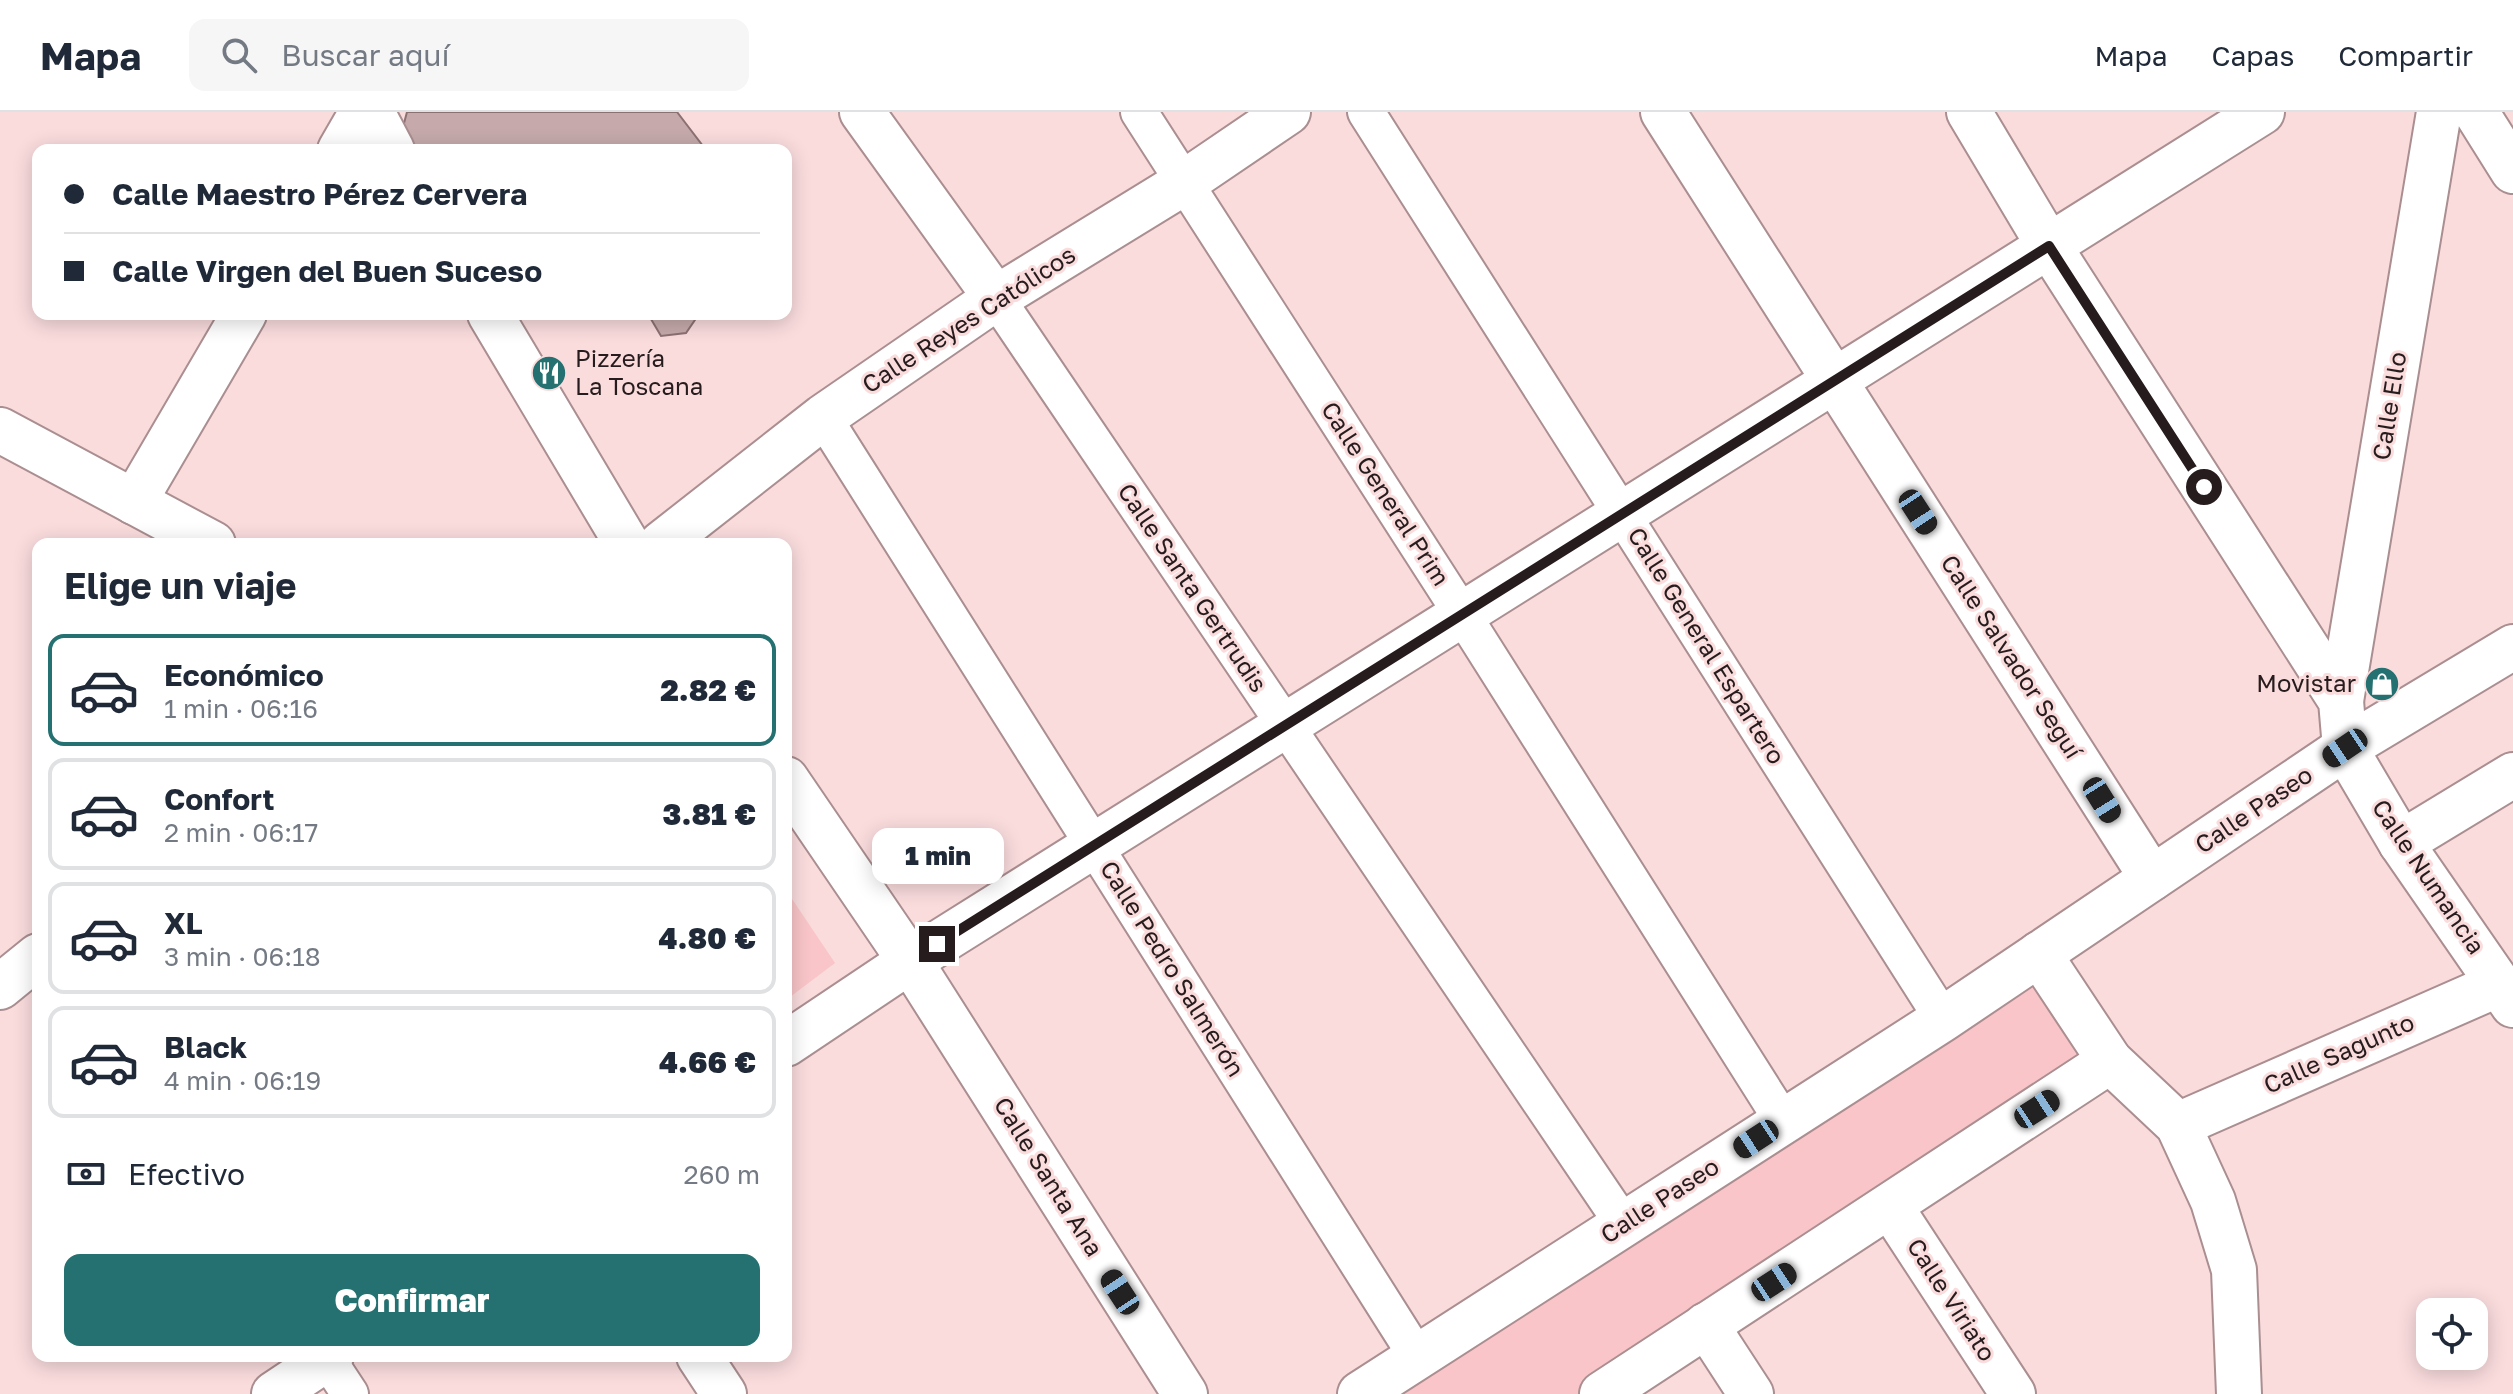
<!DOCTYPE html>
<html lang="es">
<meta charset="utf-8">
<style>
body{margin:0;font-family:"Golos Text",sans-serif;background:#f6f6f7;color:#1f2937;height:100vh;display:flex;flex-direction:column;font-size:30px;white-space:nowrap}
*{box-sizing:border-box;margin:0}
p{font-size:26px;color:#747a83}
.icon{flex:none;width:44px;height:44px;fill:none;stroke:currentColor;stroke-width:2;stroke-linecap:round;stroke-linejoin:round}
.map{position:relative;flex:1;overflow:hidden}
.details{position:absolute;left:32px;top:426px;width:760px;height:824px;display:flex;flex-direction:column;background:#fff;border-radius:16px;box-shadow:0 4px 20px #0003}
.details>*{flex:none}
.top-card{position:absolute;left:32px;top:32px;width:760px;height:176px;border-radius:16px;box-shadow:0 4px 20px #0003;display:grid;align-content:center;height:176px;padding:0 32px;background:#fff}
.fabs{position:absolute;left:2416px;top:1186px;display:grid;gap:16px}
.fabs a{display:grid;place-items:center;width:72px;height:72px;border-radius:16px;background:#fff;box-shadow:0 4px 20px #0003;font-size:40px}
.end{position:absolute;width:36px;height:36px;margin:-18px;border:10px solid #271c1d;background:#fff;box-shadow:0 0 0 4px #fff}
.from{border-radius:50%}
.bubble{position:absolute;height:56px;border-radius:16px;background:#fff;box-shadow:0 4px 20px #0003;font-size:26px;font-weight:800;line-height:56px;text-align:center}
.car{position:absolute;width:24px;height:48px;margin:-24px -12px;border-radius:10px;box-shadow:0 0 6px 2px #0007;background:linear-gradient(#222 24%,#8ab4d8 0 40%,#222 0 76%,#8ab4d8 0 86%,#222 0)}
.top-card b{display:flex;align-items:center;gap:28px;height:76px;font-size:30px}
.top-card b+b{border-top:2px solid #e0e1e3}
.top-card i{width:20px;height:20px;background:#1f2937}
ul{padding:0;list-style:none}
li{display:flex;align-items:center;gap:24px;height:112px;margin:0 16px 12px;padding:0 16px;border:4px solid #e0e1e3;border-radius:16px}
li div{flex:1}
li b{display:block;font-size:30px}
li em{font-style:normal;font-weight:800}
li.selected{border-color:#257070}
li>.icon{width:72px;height:72px;stroke-width:1.5}
h2{padding:0 32px;font-size:36px;line-height:96px}
.pay{display:flex;align-items:center;gap:20px;height:88px;padding:0 32px;font-size:30px}
.pay p{margin-inline-start:auto}
.primary-button{display:flex;gap:16px;margin-top:auto;padding:16px 32px}
.primary-button a{flex:1;height:92px;border-radius:16px;background:#257070;color:#fff;font-size:32px;font-weight:800;line-height:92px;text-align:center}
header{display:flex;align-items:center;gap:48px;box-sizing:border-box;height:112px;padding:0 40px;background:#fff;border-bottom:2px solid #e0e1e3}
header strong{font-size:38px}
nav{display:flex;gap:44px;margin-inline-start:auto;font-size:28px}
.search{width:560px;height:72px;background:#f6f6f7;display:flex;align-items:center;gap:20px;box-sizing:border-box;padding:0 28px;border-radius:16px;color:#747a83;font-size:30px}
.map>svg:first-child{display:block}
</style>
<header>
<strong>Mapa</strong>
<div class="search"><svg class="icon" aria-label="search" viewBox="0 0 24 24"><circle cx="10" cy="10" r="6"/><path d="M15 15l6 6"/></svg>Buscar aquí</div>
<nav><a>Mapa</a><a>Capas</a><a>Compartir</a></nav>
</header>
<div class="map">
<svg width="2513" height="1282" viewBox="0 0 2513 1282">
<rect width="100%" height="100%" fill="#fadcdd"/>
<g fill="#f9c5c8">
<polygon points="786,778 835,851 786,888"/>
<polygon points="2039,842 2110,949 1602,1282 1360,1282"/>
</g>
<g fill="#c6aaab" stroke="#8c7172" stroke-width="2">
<polygon points="407,0 677,0 706,38 406,38 399,30"/>
<polygon points="648,202 699,202 686,221 661,224"/>
</g>
<g fill="none" stroke-linecap="round" stroke-linejoin="round">
<g stroke="#aa8e90" stroke-width="40">
<g id="pedestrian">
<polyline points="1139,0 1462,502 1783,1009"/>
<polyline points="1366,0 1943,907"/>
<polyline points="996,186 1624,1113"/>
<polyline points="823,305 1418,1246"/>
<polyline points="325,1244 350,1282"/>
</g>
</g>
<g stroke="#aa8e90" stroke-width="48">
<g id="minor">
<polyline points="372,0 392,38"/>
<polyline points="862,0 996,186"/>
<polyline points="1663,0 2152,766"/>
<polyline points="1969,0 2049,134 2341,589 2345,636 2401,731 2513,893"/>
<polyline points="340,38 362,0"/>
<polyline points="490,202 627,432"/>
<polyline points="0,318 213,432"/>
<polyline points="134,390 244,202"/>
<polyline points="661,432 823,305 996,186 1185,70 1288,0"/>
<polyline points="2341,589 2439,0"/>
<polyline points="786,667 910,849 1185,1282"/>
<polyline points="2401,731 2513,663"/>
<polyline points="2039,842 2110,949 2178,1013 2213,1089 2234,1158 2239,1282"/>
<polyline points="0,875 38,844"/>
<polyline points="786,932 910,849 2262,0"/>
<polyline points="2178,1013 2499,872"/>
<polyline points="1890,1094 2013,1282"/>
<polyline points="1706,1213 1751,1282"/>
<polyline points="699,1244 724,1282"/>
<polyline points="274,1282 331,1244"/>
<polyline points="1360,1282 1943,907 2345,636 2513,535"/>
<polyline points="1602,1282 2110,949"/>
</g>
</g>
<g stroke="#aa8e90" stroke-width="48">
<polyline id="primary" points="2476,0 2513,59"/>
</g>
<use href="#pedestrian" stroke="#fff" stroke-width="36"/>
<use href="#minor" stroke="#fff" stroke-width="44"/>
<use href="#primary" stroke="#fff" stroke-width="44"/>
</g>
<g fill="none" stroke-linecap="round" stroke-linejoin="round">
<polyline stroke="#271c1d" stroke-width="10" points="937,832 2049,134 2204,375"/>
</g>
<defs>
<g id="restaurant-disc" transform="scale(1.8)"><circle r="9.5" fill="#257070" stroke="#fadcdd"/><path d="M-5-6h1v4h1v-4h1v4h1v-4h1v5L-1.5 .5V6h-2V.5L-5-1ZM5-6V6H3V1.5H1.5Q1.5-4 5-6Z" fill="#fff"/></g>
<g id="shop-disc" transform="scale(1.8)"><circle r="9.5" fill="#257070" stroke="#fadcdd"/><path d="M-5-2.5h2.3a2.7 3.5 0 0 1 5.4 0H5L5.5 6h-11ZM-1.5-2.5h3a1.5 2.3 0 0 0-3 0Z" fill="#fff"/></g>
</defs>
<g fill-rule="evenodd">
<use href="#restaurant-disc" x="549" y="261"/>
<use href="#shop-disc" x="2382" y="572"/>
</g>
<g text-anchor="middle" stroke-width="6" stroke-linejoin="round" paint-order="stroke">
<g font-size="24" fill="#271c1d" stroke="#fadcdd">
<text transform="translate(969 208) rotate(-33)" y="8">Calle Reyes Católicos</text>
<text transform="translate(2390 294) rotate(-81)" y="8">Calle Ello</text>
<text transform="translate(1385 382) rotate(57)" y="8">Calle General Prim</text>
<text transform="translate(1192 476) rotate(56)" y="8">Calle Santa Gertrudis</text>
<text transform="translate(1706 534) rotate(58)" y="8">Calle General Espartero</text>
<text transform="translate(2011 545) rotate(57)" y="8">Calle Salvador Seguí</text>
<text transform="translate(2254 698) rotate(-34)" y="8">Calle Paseo</text>
<text transform="translate(2428 765) rotate(56)" y="8">Calle Numancia</text>
<text transform="translate(1172 857) rotate(58)" y="8">Calle Pedro Salmerón</text>
<text transform="translate(2339 942) rotate(-24)" y="8">Calle Sagunto</text>
<text transform="translate(1048 1065) rotate(58)" y="8">Calle Santa Ana</text>
<text transform="translate(1660 1089) rotate(-33)" y="8">Calle Paseo</text>
<text transform="translate(1951 1188) rotate(57)" y="8">Calle Viriato</text>
</g>
<g font-size="24" fill="#271c1d" stroke="#fadcdd" text-anchor="start">
<text x="575" y="255">Pizzería<tspan x="575" dy="28">La Toscana</tspan></text>
<text x="2356" y="580" text-anchor="end">Movistar</text>
</g>
</g>
</svg>
<div class="fabs">
<a><svg class="icon" aria-label="locate" viewBox="0 0 24 24"><circle cx="12" cy="12" r="6"/><path d="M12 2v4M12 18v4M2 12h4M18 12h4"/></svg></a>
</div>
<i class="end from" style="left:2204px;top:375px"></i>
<i class="end" style="left:937px;top:832px"></i>
<div class="bubble" style="left:872px;top:716px;width:132px">1 min</div>
<i class="car" style="left:1918px;top:400px;rotate:147deg"></i>
<i class="car" style="left:2345px;top:636px;rotate:236deg"></i>
<i class="car" style="left:2102px;top:688px;rotate:148deg"></i>
<i class="car" style="left:2037px;top:997px;rotate:57deg"></i>
<i class="car" style="left:1756px;top:1027px;rotate:237deg"></i>
<i class="car" style="left:1774px;top:1170px;rotate:57deg"></i>
<i class="car" style="left:1120px;top:1180px;rotate:327deg"></i>
<div class="top-card">
<b><i class="from"></i>Calle Maestro Pérez Cervera</b>
<b><i></i>Calle Virgen del Buen Suceso</b>
</div>
<section class="details">
<h2>Elige un viaje</h2>
<ul>
<li class="selected"><svg class="icon" aria-label="car" viewBox="0 0 24 24"><path d="M5 17H2v-5l4-1 3-4h7l3 4 3 1v5h-3M9 17h6M6 11h13"/><circle cx="7" cy="17" r="2"/><circle cx="17" cy="17" r="2"/></svg><div><b>Económico</b><p>1 min · 06:16</p></div><em>2.82 €</em></li>
<li><svg class="icon" aria-label="car" viewBox="0 0 24 24"><path d="M5 17H2v-5l4-1 3-4h7l3 4 3 1v5h-3M9 17h6M6 11h13"/><circle cx="7" cy="17" r="2"/><circle cx="17" cy="17" r="2"/></svg><div><b>Confort</b><p>2 min · 06:17</p></div><em>3.81 €</em></li>
<li><svg class="icon" aria-label="car" viewBox="0 0 24 24"><path d="M5 17H2v-5l4-1 3-4h7l3 4 3 1v5h-3M9 17h6M6 11h13"/><circle cx="7" cy="17" r="2"/><circle cx="17" cy="17" r="2"/></svg><div><b>XL</b><p>3 min · 06:18</p></div><em>4.80 €</em></li>
<li><svg class="icon" aria-label="car" viewBox="0 0 24 24"><path d="M5 17H2v-5l4-1 3-4h7l3 4 3 1v5h-3M9 17h6M6 11h13"/><circle cx="7" cy="17" r="2"/><circle cx="17" cy="17" r="2"/></svg><div><b>Black</b><p>4 min · 06:19</p></div><em>4.66 €</em></li>
</ul>
<div class="pay"><svg class="icon" aria-label="cash" viewBox="0 0 24 24"><path d="M3 7h18v10H3z"/><circle cx="12" cy="12" r="2"/></svg>Efectivo<p>260 m</p></div>
<div class="primary-button"><a>Confirmar</a></div>
</section>
</div>
